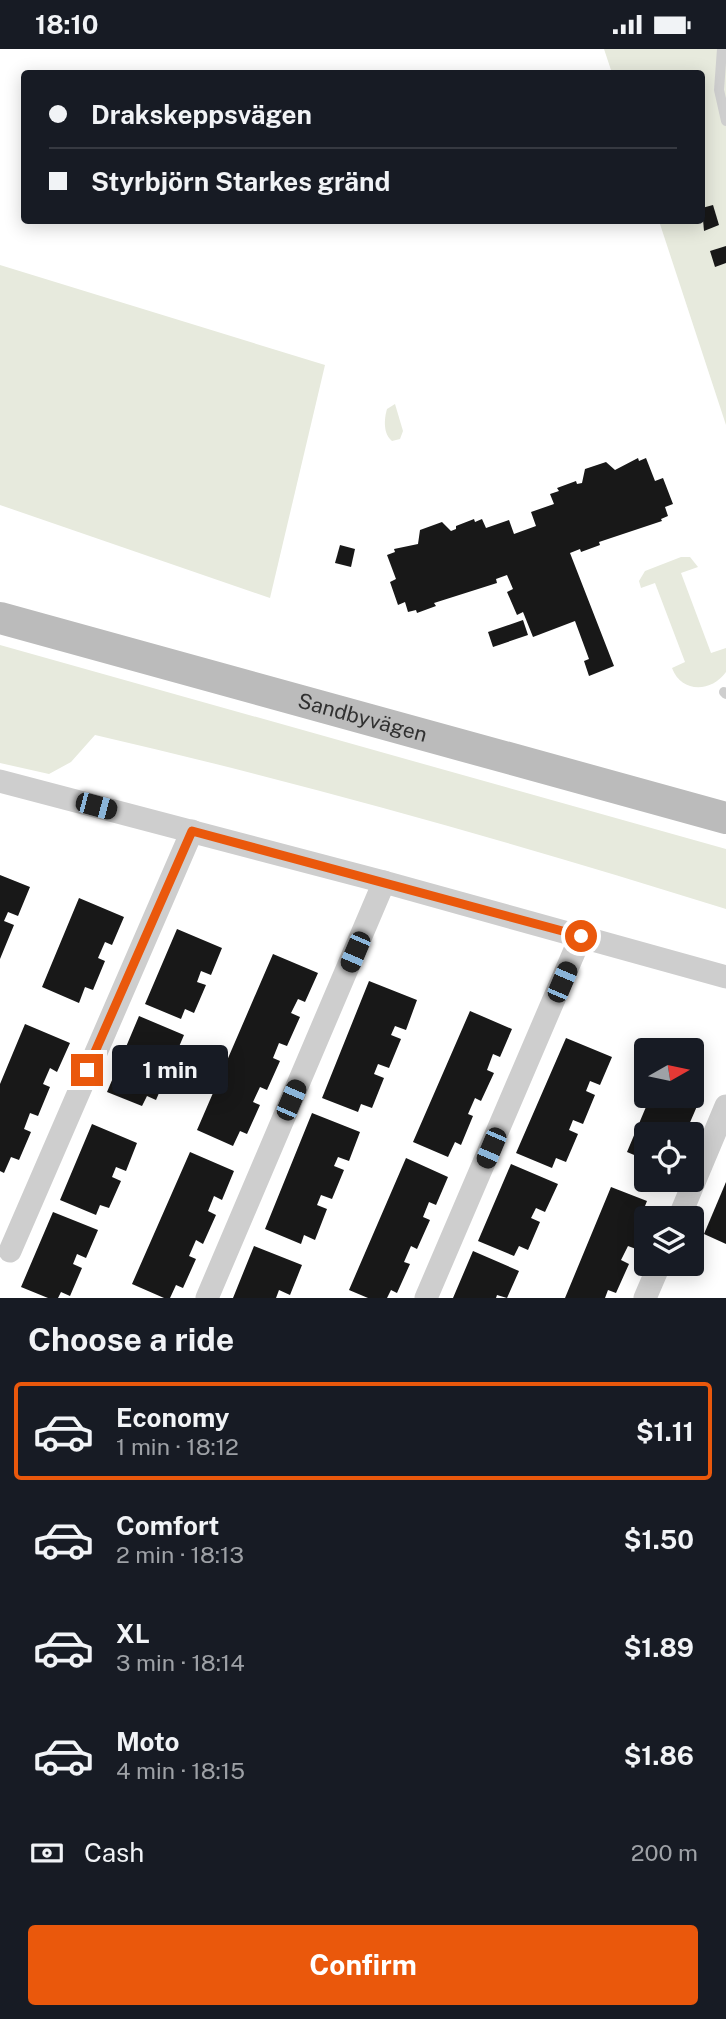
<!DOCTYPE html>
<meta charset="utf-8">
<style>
body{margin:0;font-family:"Public Sans",sans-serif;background:#20242c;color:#f1f3f6;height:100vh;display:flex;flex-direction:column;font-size:26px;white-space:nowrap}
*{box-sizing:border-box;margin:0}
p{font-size:23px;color:#9ea1a6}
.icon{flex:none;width:38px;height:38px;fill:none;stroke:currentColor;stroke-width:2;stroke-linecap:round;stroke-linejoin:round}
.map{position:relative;height:1249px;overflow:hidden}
.sheet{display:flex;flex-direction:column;background:#171b24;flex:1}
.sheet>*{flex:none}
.guide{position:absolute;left:21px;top:21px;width:684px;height:154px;border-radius:7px;box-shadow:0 4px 18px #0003;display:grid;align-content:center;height:154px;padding:0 28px;background:#171b24}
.needle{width:46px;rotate:81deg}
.controls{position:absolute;left:634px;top:989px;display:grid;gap:14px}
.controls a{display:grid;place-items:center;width:70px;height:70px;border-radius:7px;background:#171b24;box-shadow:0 4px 18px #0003;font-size:35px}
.end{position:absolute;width:32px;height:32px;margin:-16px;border:9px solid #ea580c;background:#fff;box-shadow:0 0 0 4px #fff}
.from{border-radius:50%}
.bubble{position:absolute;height:49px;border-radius:7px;background:#171b24;box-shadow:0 4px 18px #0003;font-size:23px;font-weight:700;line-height:49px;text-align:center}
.car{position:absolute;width:21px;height:42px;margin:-21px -10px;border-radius:9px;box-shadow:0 0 5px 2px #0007;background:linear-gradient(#222 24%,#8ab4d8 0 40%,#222 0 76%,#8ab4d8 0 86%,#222 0)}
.guide b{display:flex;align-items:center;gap:24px;height:66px;font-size:26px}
.guide b+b{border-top:2px solid #363941}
.guide i{width:18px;height:18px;background:#f1f3f6}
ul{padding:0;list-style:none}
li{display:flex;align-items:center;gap:21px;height:98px;margin:0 14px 10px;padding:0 14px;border:4px solid transparent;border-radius:7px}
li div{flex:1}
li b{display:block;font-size:26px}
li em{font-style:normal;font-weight:700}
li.active{border-color:#ea580c}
li>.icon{width:63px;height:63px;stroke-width:1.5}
h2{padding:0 28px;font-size:32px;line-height:84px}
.pay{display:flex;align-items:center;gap:18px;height:77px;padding:0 28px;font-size:26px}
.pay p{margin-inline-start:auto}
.action{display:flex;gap:14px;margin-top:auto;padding:14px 28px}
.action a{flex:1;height:80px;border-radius:7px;background:#ea580c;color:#fff;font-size:28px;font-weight:700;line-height:80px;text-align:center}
.status{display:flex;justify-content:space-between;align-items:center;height:49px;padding:0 35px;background:#171b24;direction:ltr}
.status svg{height:19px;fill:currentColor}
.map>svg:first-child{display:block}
</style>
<div class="status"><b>18:10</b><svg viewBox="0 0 49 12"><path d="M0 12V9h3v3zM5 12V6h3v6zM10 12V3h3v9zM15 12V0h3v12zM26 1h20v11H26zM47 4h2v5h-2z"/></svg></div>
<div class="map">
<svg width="726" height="1249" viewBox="0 0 726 1249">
<rect width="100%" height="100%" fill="#fff"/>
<g fill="#e7eadd">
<polygon points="604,0 726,0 726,376 659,172 702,172 702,24 612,24"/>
<polygon points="0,216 325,316 270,549 0,456"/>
<path d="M395,355L403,382L400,390L392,392C383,385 384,370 387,360Z"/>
<path d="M681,508H690L698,518L681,524L711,604L726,599V623C711,644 681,644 672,619L685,613L655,534L641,539L639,532L645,522Z"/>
<path d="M0,596L726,800V860C518,795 308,735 95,686L71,713L49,725L0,714Z"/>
</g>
<g fill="#181818">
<polygon points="713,156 719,176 704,182 702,159"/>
<polygon points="726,197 726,214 715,218 710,202"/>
<polygon points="638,409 639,412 646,409 655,432 663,429 673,455 665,458 668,467 661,470 662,472 599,493 600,496 581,503 580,500 570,504 614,617 589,627 584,612 589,610 575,572 533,588 523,563 517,566 507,543 513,540 507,526 496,530 497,534 434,554 436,557 417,564 416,561 408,563 405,553 398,556 390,533 396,530 387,506 395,503 394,500 418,495 420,481 442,473 451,482 456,480 456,477 474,470 475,473 482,470 486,479 509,471 514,485 536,477 531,463 554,455 550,445 559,442 557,439 576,432 577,435 582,434 585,420 606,413 615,421"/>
<polygon points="340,496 355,500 351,518 335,514"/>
<polygon points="523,571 528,586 493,598 488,583"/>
<polygon points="0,826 30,838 18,867 8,863 4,872 14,876 0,910"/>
<polygon points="79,849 124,868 112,896 105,893 98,909 105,912 93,941 85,938 79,954 42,938"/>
<polygon points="177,880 222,899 211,926 201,922 197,933 206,936 194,964 185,960 181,970 145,955"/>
<polygon points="273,905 318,924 305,953 298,950 291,964 300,968 287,997 279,994 273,1009 280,1012 267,1041 260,1038 253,1053 260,1056 247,1085 240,1082 233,1097 197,1081"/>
<polygon points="369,932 417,951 406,981 395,977 391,986 401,990 389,1019 378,1015 374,1025 384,1029 372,1059 361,1055 358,1063 322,1049"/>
<polygon points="470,962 512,980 500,1008 493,1005 487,1021 494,1024 481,1052 475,1049 468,1065 473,1067 461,1096 455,1093 448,1108 413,1093"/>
<polygon points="139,967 184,986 172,1014 163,1009 158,1020 168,1023 156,1051 147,1047 142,1057 107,1043"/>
<polygon points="25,975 70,994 57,1023 50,1019 43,1035 50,1038 38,1067 30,1064 24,1080 31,1083 19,1111 11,1108 4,1124 0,1122 0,1035"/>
<polygon points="566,989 612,1008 600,1036 590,1032 586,1042 595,1046 583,1075 573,1071 569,1081 578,1085 566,1113 556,1109 552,1119 516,1104"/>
<polygon points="691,1027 699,1030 693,1044 701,1048 688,1078 680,1074 675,1085 646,1085 646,1111 627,1103 651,1046 691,1046"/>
<polygon points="312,1064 360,1083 349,1112 338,1108 334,1117 344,1121 332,1150 321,1146 317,1156 327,1160 315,1191 304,1186 301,1195 265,1180"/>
<polygon points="92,1075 137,1094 126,1122 116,1118 112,1128 121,1132 109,1159 100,1156 96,1166 60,1151"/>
<polygon points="190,1103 234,1122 222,1151 214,1147 208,1162 216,1166 203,1195 196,1191 189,1207 196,1210 183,1239 176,1236 170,1249 164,1249 132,1235"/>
<polygon points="406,1109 448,1128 436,1156 429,1153 423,1168 430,1171 417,1200 411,1197 404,1213 410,1215 397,1244 391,1241 387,1249 368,1249 349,1241"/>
<polygon points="511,1115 558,1135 545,1163 536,1159 531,1169 540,1173 528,1201 519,1197 514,1207 478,1192"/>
<polygon points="726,1133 726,1195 704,1185"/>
<polygon points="611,1138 647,1152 641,1167 646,1169 646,1176 636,1200 628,1197 621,1211 629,1215 616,1244 608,1241 605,1249 565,1249"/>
<polygon points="53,1163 98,1181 86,1209 77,1205 73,1215 82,1219 70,1247 61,1243 58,1249 48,1249 21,1238"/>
<polygon points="254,1197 302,1216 290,1246 279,1241 276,1249 233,1249"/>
<polygon points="473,1202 519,1222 507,1249 497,1246 496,1249 453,1249"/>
</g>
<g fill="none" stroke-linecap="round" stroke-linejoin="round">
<g stroke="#cecece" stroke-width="10">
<polyline points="722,0 719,41 726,72"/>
<polyline points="724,643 726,645"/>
</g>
<g stroke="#cecece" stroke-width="23">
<polyline points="0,732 384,833 726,928"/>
<polyline points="679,1169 726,1057"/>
<polyline points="10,1202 192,782"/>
<polyline points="207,1249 384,833"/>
<polyline points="426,1249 581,887"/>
<polyline points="645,1249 660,1214"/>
</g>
<path stroke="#bbb" stroke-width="32" id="s1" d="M0,569L726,769"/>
</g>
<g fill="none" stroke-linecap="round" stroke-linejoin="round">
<polyline stroke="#ea580c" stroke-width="9" points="87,1021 192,782 581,887"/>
</g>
<g text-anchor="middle" stroke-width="7" stroke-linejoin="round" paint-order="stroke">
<g font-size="21" fill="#313131" stroke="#fff">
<text dy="7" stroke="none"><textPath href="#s1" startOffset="376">Sandbyvägen</textPath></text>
</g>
</g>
</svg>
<div class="controls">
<a><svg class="needle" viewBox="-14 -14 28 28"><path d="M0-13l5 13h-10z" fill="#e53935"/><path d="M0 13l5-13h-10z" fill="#9ea1a6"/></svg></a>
<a><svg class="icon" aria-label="locate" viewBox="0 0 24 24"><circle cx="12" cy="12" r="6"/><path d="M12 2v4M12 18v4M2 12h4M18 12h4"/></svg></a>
<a><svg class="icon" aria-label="layers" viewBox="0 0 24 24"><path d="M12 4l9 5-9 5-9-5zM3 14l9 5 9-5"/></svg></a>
</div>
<i class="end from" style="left:581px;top:887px"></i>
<i class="end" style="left:87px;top:1021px"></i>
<div class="bubble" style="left:112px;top:996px;width:116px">1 min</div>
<i class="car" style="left:96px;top:757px;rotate:105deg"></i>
<i class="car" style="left:355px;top:903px;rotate:203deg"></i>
<i class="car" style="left:562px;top:933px;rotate:23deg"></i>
<i class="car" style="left:291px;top:1051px;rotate:23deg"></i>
<i class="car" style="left:491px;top:1099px;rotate:203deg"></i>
<div class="guide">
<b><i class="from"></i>Drakskeppsvägen</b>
<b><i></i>Styrbjörn Starkes gränd</b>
</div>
</div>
<section class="sheet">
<h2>Choose a ride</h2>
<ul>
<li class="active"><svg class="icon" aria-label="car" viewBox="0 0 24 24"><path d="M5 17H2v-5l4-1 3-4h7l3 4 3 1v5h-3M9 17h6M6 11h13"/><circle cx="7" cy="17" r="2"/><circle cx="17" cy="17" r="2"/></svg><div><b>Economy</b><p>1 min · 18:12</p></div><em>$1.11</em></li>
<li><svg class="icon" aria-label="car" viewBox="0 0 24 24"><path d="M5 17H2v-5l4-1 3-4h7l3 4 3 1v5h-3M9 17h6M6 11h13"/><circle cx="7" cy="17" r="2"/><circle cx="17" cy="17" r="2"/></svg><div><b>Comfort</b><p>2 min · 18:13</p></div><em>$1.50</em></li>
<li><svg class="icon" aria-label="car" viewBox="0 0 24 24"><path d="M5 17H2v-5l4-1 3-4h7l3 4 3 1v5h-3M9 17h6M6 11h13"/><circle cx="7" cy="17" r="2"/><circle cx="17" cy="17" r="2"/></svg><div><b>XL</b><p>3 min · 18:14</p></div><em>$1.89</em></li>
<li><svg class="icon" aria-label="car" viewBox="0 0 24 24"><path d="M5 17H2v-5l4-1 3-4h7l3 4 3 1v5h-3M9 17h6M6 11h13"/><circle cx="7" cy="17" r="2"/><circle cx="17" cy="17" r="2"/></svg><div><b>Moto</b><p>4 min · 18:15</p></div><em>$1.86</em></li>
</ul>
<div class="pay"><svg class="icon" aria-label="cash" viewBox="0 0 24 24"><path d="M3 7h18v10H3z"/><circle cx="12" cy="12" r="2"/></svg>Cash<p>200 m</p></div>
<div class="action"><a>Confirm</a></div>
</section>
